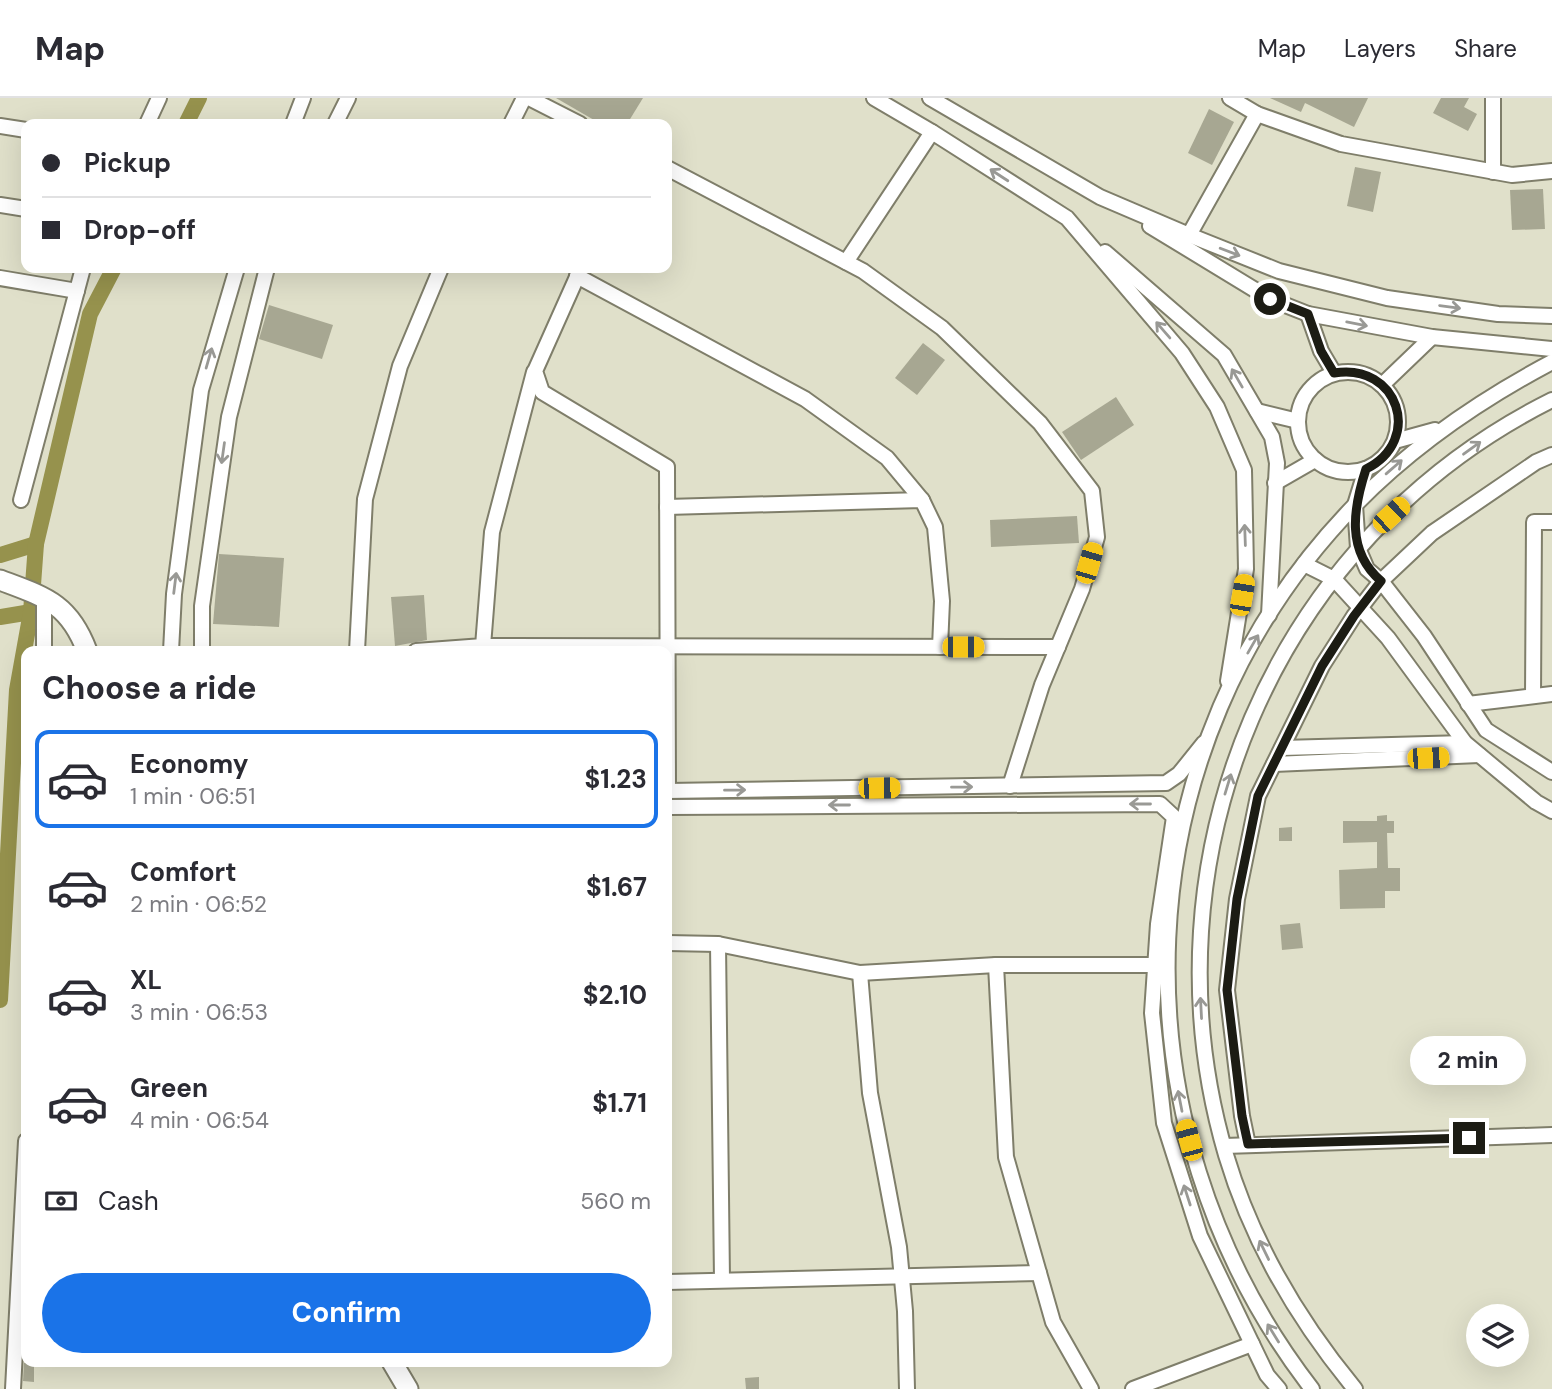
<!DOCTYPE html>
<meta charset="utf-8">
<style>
body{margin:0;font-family:"DM Sans",sans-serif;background:#f7f7f7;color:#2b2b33;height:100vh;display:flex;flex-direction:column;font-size:26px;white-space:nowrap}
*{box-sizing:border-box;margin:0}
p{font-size:23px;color:#7c7c81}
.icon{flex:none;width:38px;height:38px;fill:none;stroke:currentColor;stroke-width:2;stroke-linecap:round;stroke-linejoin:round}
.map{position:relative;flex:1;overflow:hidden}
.details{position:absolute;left:21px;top:548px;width:651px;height:721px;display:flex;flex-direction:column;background:#fff;border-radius:14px;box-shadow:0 7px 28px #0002}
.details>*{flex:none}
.guide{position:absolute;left:21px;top:21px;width:651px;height:154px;border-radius:14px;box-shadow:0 7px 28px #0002;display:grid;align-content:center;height:154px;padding:0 21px;background:#fff}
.controls{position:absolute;left:1466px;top:1206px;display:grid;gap:14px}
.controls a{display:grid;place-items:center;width:63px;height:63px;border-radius:50%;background:#fff;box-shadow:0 7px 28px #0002;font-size:35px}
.end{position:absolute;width:32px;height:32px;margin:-16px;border:9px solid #1c1c14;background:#fff;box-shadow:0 0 0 4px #fff}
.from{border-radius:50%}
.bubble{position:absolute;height:49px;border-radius:24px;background:#fff;box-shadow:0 7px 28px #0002;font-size:23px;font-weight:700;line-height:49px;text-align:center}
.car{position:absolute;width:21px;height:42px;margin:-21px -10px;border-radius:9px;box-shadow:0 0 5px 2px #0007;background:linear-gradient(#f5c518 24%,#345 0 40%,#f5c518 0 76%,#345 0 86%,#f5c518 0)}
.guide b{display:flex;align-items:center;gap:24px;height:66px;font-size:26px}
.guide b+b{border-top:2px solid #e1e1e2}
.guide i{width:18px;height:18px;background:#2b2b33}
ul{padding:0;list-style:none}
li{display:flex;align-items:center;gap:21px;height:98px;margin:0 14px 10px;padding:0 7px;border:4px solid transparent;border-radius:14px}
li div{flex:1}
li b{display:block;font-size:26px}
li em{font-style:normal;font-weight:700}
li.current{border-color:#1a73e8}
li>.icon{width:63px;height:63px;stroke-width:1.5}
h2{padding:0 21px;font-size:32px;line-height:84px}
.pay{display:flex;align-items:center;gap:18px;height:77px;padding:0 21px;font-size:26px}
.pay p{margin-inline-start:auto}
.action{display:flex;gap:14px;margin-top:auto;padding:14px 21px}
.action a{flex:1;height:80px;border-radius:42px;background:#1a73e8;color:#fff;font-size:28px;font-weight:700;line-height:80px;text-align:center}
header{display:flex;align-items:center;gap:42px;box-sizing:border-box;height:98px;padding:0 35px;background:#fff;border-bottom:2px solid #e1e1e2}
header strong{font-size:33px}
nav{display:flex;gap:38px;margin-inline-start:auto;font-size:24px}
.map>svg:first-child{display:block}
</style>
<header>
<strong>Map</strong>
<nav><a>Map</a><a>Layers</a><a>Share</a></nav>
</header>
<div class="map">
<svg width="1552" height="1291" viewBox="0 0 1552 1291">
<rect width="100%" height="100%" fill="#e0e0ca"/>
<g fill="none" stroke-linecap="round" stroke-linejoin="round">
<g stroke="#96924d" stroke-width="16">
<polyline points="186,26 199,0"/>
<polyline points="0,457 36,446"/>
<polyline points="0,519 31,514"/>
<polyline points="0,902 17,592 31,514 36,446 90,216 114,170"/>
</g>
</g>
<g fill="#a7a792">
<polygon points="556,0 643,0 627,26 601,26"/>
<polygon points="1270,0 1368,0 1354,29 1305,5 1301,14"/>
<polygon points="1441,0 1469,0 1464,9 1477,16 1468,33 1433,15"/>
<polygon points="1209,11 1234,24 1212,67 1188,55"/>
<polygon points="1355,69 1381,74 1373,114 1347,108"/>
<polygon points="1543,91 1545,131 1512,132 1510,92"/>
<polygon points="269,207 333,227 322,261 259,241"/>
<polygon points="923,245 945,262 917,297 895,280"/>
<polygon points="1116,299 1134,327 1081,362 1062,334"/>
<polygon points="1077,418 1079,445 991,449 990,422"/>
<polygon points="219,456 284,460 279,529 213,526"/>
<polygon points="424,497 427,542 395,548 391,499"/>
<polygon points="1387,717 1387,723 1394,723 1394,735 1387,735 1388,770 1400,770 1400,793 1385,793 1385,810 1340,811 1339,772 1377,770 1377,744 1343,745 1343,723 1377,723 1377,718"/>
<polygon points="1292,729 1292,743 1279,743 1279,730"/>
<polygon points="1300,825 1303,850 1282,852 1280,827"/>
<polygon points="24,1265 34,1265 34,1284 23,1283"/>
<polygon points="759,1279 759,1291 746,1291 745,1280"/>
</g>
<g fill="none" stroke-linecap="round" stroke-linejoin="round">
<g stroke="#7f7e6a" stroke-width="18">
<g id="minor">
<polyline points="529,0 580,26"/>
<polyline points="874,0 932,34 1067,120 1182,255 1217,309 1244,372 1246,471 1228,583"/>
<polyline points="930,0 1100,99 1189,137 1279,173 1387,200 1498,216 1552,218"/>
<polyline points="1230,0 1257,16"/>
<polyline points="1493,0 1493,74"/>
<polyline points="147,26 159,0"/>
<polyline points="293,26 303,0"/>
<polyline points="335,26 348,0"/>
<polyline points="511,26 524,0"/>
<polyline points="0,28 26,32"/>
<polyline points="667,70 863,173 942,230 1040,325 1092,393 1097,439 1082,491 1042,587 1010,688"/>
<polyline points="0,107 26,111"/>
<polyline points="1150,128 1270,201 1308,216 1432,239 1552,251"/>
<polyline points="1189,137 1257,16 1341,46 1512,77 1552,73"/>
<polyline points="1105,154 1224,257 1272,339 1277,365 1269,517"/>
<polyline points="846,164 932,34"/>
<polyline points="581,170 535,273 542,294 667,369 668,693"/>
<polyline points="577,178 805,301 887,360 922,402"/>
<polyline points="0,180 77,193"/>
<polyline points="1308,216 1321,253 1334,275"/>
<circle cx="1348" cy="324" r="50"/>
<polyline points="1382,287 1432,239"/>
<polyline points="1257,313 1298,323"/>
<polyline points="1395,343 1435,332"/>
<polyline points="1366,371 1355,407 1358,450 1367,471 1381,483 1424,538 1486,632 1552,674"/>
<polyline points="1275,385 1315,362"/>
<polyline points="21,402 83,170"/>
<polyline points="667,409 922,402 935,429 942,503 940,549"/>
<polyline points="1304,466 1334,481 1388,540 1465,645 1536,704 1552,713"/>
<polyline points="44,500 44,553"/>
<polyline points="483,548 1058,549"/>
<polyline points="171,553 174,496 201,292 237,170"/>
<polyline points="202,553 202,508 229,319 267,170"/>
<polyline points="357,553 365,401 400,268 441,170"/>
<polyline points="416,553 483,548 492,434 534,274"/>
<polyline points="1533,598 1534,424 1552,424"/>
<polyline points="1468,606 1552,596"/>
<polyline points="1282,650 1465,645"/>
<polyline points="1274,666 1479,657"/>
<polyline points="667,693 1166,685 1179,676 1204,645"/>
<polyline points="667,709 1160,706 1174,719 1158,826 1152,915 1164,1025 1200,1138 1267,1277 1279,1291"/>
<polyline points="667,845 718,846 860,875 996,867"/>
<polyline points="718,846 722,1182"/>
<polyline points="860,875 870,995 899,1149 905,1213 907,1291"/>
<polyline points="1248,1047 1242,1018 1227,892 1237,801 1258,698 1322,568 1354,518 1381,483 1432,435 1536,364 1552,357"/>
<polyline points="1224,1048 1552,1037"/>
<polyline points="667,1184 1039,1175"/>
<polyline points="13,1291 26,1043"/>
<polyline points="1091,1291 1053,1224 1006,1059 996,867 1155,867"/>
<polyline points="1133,1291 1252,1246"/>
<path d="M1312,1291C1107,1026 1119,648 1356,406C1414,347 1480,302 1552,264"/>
<path d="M1355,1291C1298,1222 1252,1144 1226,1057C1139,760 1273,441 1552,302"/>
</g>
</g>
<g stroke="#7f7e6a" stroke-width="23">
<g id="secondary">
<path d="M0,482C45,499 69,505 87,553"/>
<polyline points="392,1264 408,1291"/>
</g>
</g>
<use href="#minor" stroke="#fff" stroke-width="14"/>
<use href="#secondary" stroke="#fff" stroke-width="19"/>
</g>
<defs><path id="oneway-shaft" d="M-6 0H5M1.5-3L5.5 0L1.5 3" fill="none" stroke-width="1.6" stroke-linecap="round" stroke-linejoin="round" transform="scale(1.75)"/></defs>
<g stroke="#999995">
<use href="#oneway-shaft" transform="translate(999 77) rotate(-147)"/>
<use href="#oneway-shaft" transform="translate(1230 154) rotate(21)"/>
<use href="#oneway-shaft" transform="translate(1450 209) rotate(8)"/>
<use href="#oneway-shaft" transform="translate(1357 226) rotate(11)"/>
<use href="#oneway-shaft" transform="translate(1163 232) rotate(-131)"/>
<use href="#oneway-shaft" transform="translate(209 260) rotate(-74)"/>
<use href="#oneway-shaft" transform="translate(1237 280) rotate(-120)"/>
<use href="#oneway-shaft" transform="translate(1472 350) rotate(-36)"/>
<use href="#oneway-shaft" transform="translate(223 355) rotate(98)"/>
<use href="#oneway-shaft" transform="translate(1394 369) rotate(-41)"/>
<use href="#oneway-shaft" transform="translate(1245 437) rotate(-92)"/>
<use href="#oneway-shaft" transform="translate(175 485) rotate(-83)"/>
<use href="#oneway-shaft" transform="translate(1253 546) rotate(-60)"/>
<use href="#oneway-shaft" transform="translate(1228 686) rotate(-73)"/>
<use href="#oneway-shaft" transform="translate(962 689) rotate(-1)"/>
<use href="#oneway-shaft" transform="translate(735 692) rotate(-1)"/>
<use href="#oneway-shaft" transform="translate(1140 706) rotate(180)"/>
<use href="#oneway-shaft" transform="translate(839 707) rotate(180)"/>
<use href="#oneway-shaft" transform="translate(1201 910) rotate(-93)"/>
<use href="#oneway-shaft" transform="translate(1180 1003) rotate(-101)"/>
<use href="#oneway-shaft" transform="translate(1187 1097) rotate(-108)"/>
<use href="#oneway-shaft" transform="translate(1264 1152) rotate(-116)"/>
<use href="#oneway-shaft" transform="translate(1273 1235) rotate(-122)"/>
</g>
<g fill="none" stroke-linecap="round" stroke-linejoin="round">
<path stroke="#1c1c14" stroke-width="9" d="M1270,201L1308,216L1321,253L1334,275C1398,264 1424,342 1366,371C1353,411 1346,453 1381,483L1354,518L1322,568L1258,698L1237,801L1227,892L1242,1018L1248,1046L1469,1040"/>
</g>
</svg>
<div class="controls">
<a><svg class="icon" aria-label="layers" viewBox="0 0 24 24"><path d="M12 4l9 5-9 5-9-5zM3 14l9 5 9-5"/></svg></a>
</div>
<i class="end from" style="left:1270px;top:201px"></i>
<i class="end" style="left:1469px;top:1040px"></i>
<div class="bubble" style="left:1410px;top:938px;width:116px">2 min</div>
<i class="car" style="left:1391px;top:417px;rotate:47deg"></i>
<i class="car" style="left:1089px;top:465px;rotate:16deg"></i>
<i class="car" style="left:1242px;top:497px;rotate:10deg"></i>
<i class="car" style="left:963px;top:549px;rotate:90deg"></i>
<i class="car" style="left:1428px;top:660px;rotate:88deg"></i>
<i class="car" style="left:879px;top:690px;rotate:89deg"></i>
<i class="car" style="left:1189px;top:1042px;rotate:345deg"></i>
<div class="guide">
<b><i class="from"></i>Pickup</b>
<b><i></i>Drop-off</b>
</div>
<section class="details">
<h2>Choose a ride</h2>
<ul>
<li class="current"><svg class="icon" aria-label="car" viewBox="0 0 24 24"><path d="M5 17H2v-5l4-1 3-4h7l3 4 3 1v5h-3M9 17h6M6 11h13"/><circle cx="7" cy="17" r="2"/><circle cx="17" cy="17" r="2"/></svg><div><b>Economy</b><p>1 min · 06:51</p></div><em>$1.23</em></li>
<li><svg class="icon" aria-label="car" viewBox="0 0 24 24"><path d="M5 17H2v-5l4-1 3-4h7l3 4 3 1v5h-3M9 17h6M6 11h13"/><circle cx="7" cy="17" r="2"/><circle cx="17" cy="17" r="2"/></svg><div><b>Comfort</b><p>2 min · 06:52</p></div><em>$1.67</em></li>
<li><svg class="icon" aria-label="car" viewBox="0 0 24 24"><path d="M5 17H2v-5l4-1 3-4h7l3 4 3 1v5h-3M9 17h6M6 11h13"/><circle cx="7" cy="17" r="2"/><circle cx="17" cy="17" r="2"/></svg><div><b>XL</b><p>3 min · 06:53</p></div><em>$2.10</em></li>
<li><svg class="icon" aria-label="car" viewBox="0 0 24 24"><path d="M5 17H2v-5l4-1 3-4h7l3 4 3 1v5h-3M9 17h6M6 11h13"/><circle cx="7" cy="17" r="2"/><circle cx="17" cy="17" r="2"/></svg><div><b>Green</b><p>4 min · 06:54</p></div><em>$1.71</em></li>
</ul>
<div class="pay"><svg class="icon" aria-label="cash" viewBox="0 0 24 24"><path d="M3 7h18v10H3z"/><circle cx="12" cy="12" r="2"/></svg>Cash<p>560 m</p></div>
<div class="action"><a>Confirm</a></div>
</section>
</div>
